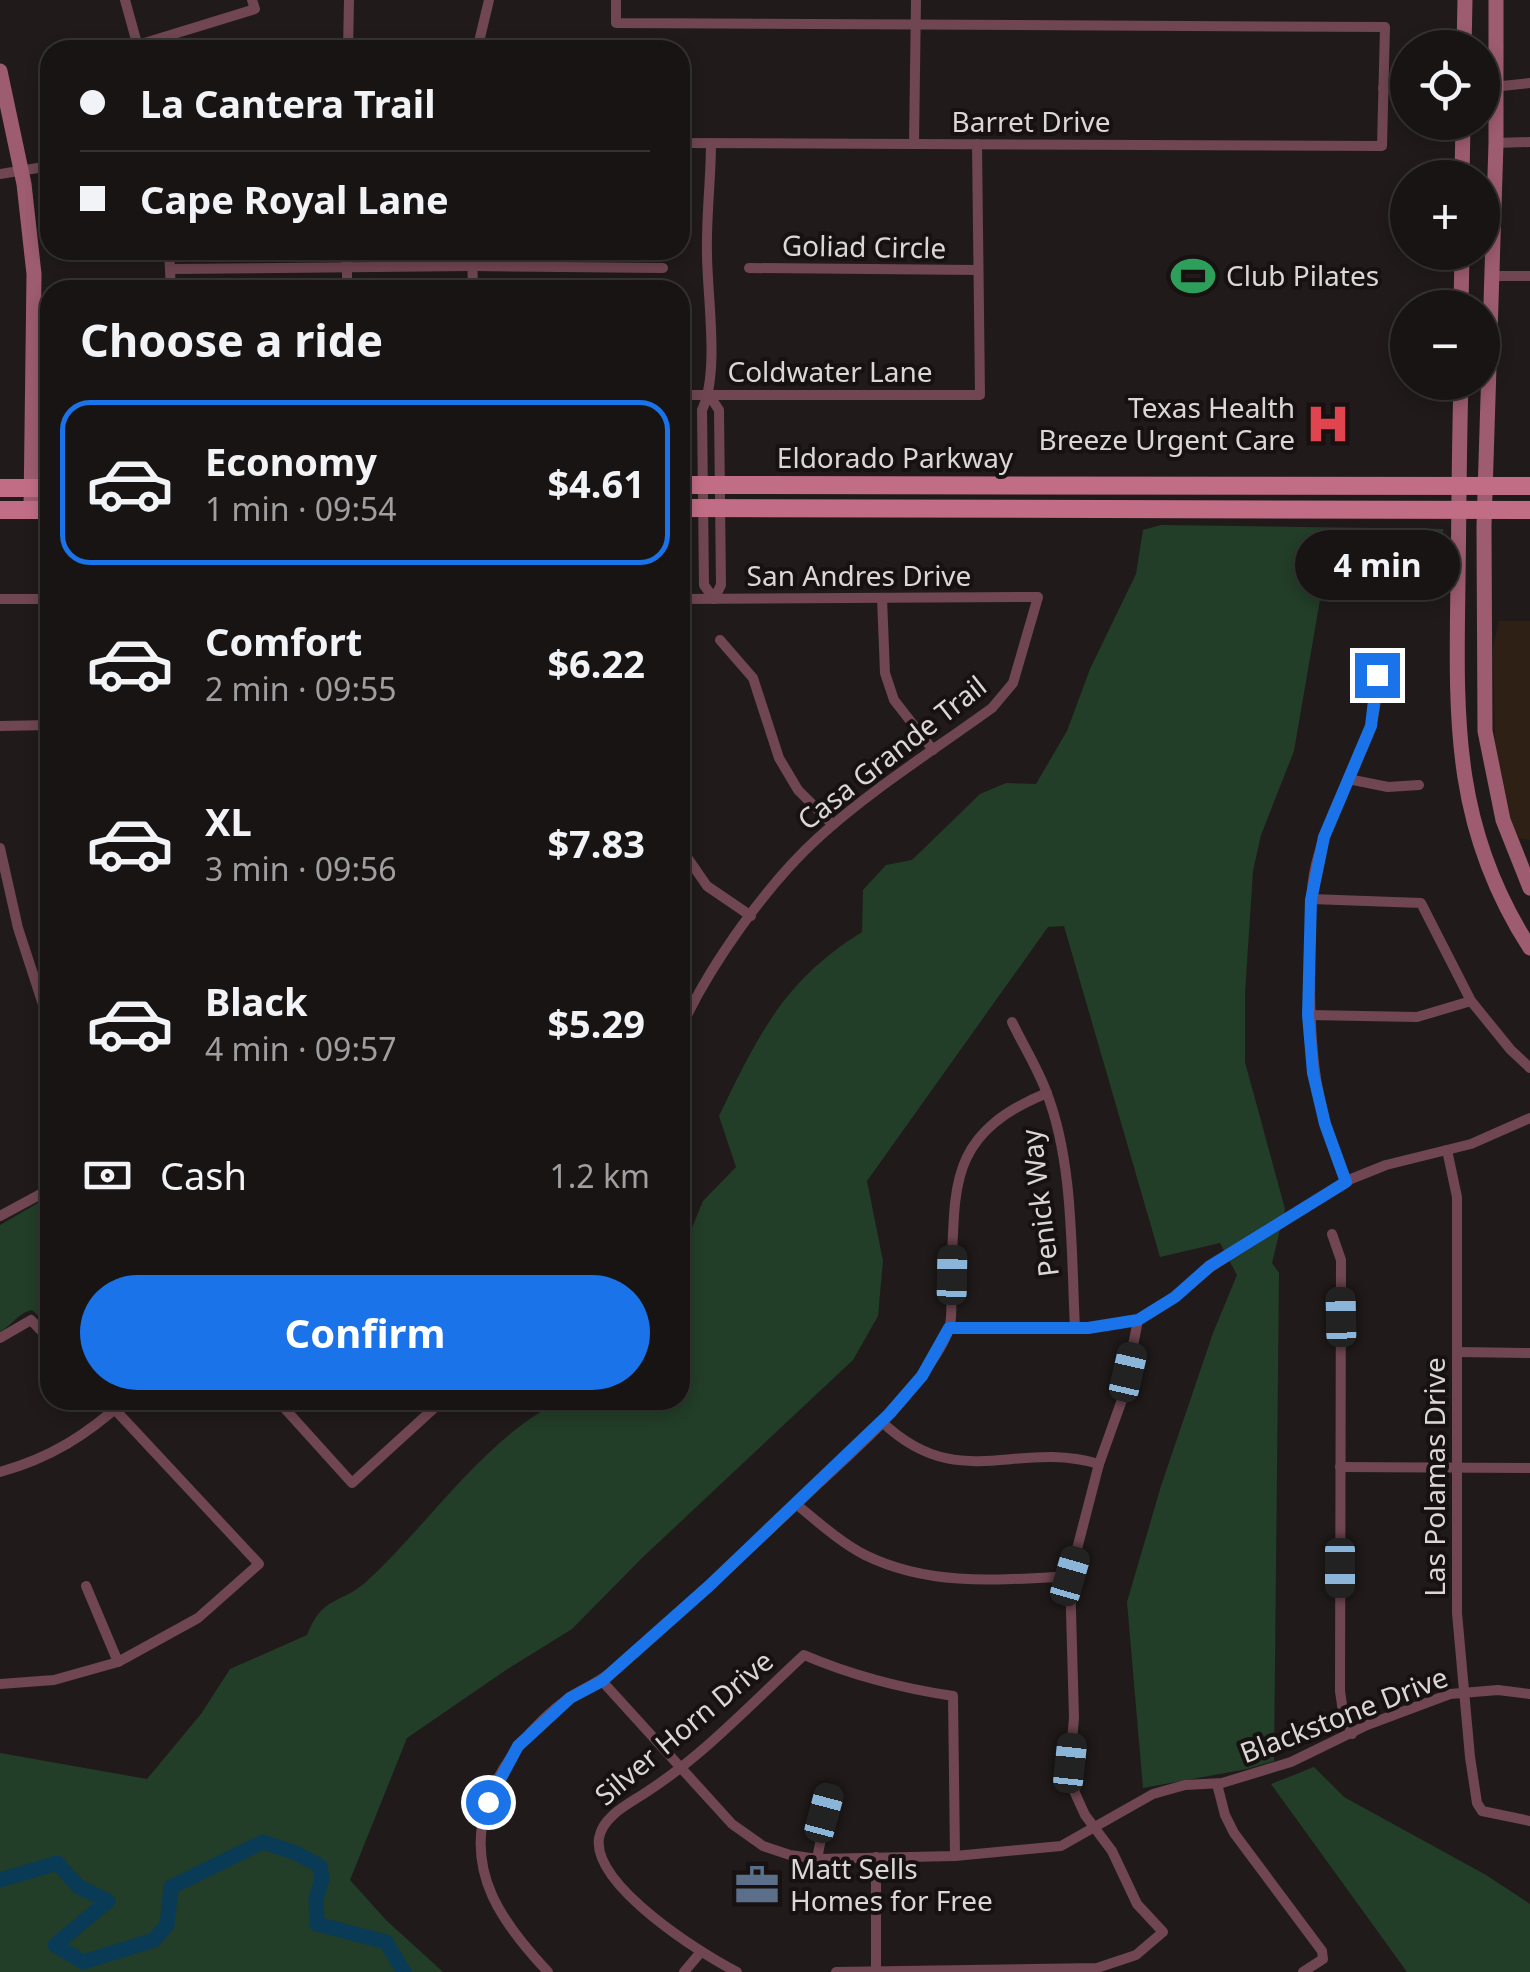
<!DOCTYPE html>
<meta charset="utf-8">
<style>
body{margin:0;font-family:"Noto Sans",sans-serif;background:#252122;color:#f1f3f6;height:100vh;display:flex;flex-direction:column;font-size:38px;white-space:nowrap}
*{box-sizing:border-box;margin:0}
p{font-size:32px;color:#9f9ea0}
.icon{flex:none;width:55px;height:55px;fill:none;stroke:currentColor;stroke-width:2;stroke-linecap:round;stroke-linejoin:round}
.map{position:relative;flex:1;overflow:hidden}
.side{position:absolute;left:40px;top:280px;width:650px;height:1130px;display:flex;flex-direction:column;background:#181414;border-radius:30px;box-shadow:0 5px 15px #0003,0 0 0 2px #363334}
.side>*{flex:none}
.guide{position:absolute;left:40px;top:40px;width:650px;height:220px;border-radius:30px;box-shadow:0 5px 15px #0003,0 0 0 2px #363334;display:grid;align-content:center;height:220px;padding:0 40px;background:#181414}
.controls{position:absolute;left:1390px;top:30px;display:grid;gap:20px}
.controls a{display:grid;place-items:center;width:110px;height:110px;border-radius:50%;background:#181414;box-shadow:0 5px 15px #0003,0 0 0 2px #363334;font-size:50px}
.end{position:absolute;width:45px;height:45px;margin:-22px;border:12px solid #1a73e8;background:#fff;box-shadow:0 0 0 5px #fff}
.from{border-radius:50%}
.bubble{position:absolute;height:70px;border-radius:35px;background:#181414;box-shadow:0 5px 15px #0003,0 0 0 2px #363334;font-size:32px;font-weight:700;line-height:70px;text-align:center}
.car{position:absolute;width:30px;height:60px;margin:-30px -15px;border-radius:12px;box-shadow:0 0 8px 2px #0007;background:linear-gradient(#222 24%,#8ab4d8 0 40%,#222 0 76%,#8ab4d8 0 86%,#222 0)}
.guide b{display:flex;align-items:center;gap:35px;height:95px;font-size:38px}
.guide b+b{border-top:2px solid #363334}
.guide i{width:25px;height:25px;background:#f1f3f6}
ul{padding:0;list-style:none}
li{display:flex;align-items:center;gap:30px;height:165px;margin:0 20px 15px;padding:0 20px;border:5px solid transparent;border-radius:30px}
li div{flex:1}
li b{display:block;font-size:38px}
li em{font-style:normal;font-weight:700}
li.active{border-color:#1a73e8}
li>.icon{width:90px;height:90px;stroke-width:1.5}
h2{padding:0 40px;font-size:45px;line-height:120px}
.pay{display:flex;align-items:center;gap:25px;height:110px;padding:0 40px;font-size:38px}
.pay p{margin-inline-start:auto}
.action{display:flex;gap:20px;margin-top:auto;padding:20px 40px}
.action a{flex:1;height:115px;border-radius:60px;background:#1a73e8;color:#fff;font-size:40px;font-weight:700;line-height:115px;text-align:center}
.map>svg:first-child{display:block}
</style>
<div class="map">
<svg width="1530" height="1972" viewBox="0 0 1530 1972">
<rect width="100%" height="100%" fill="#201b1a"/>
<polygon fill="#2f2015" points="1499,621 1530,621 1530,840 1519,838 1508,814 1495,742 1493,648"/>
<g fill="#223d28">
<path d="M1161,525L1443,529V596C1398,581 1367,581 1322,588L1294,751L1261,835L1253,871L1245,993V1062L1285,1209L1272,1263L1279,1273L1274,1761L1247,1769L1143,1788L1127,1602L1161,1486L1213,1333L1237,1275L1220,1243L1160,1257L1064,926L1048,927L867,1181L883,1261L878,1316L853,1360L643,1557L572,1629L506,1670L407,1738L350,1880L386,1920L443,1972H0V1753L147,1779L201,1714L230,1669L307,1635C323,1594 341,1605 367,1581C427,1526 485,1438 557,1403C575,1394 655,1400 680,1400V1296L688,1280L689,1235L703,1201L736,1167L719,1116C758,1036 783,981 862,932L863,890L886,865L912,860L980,794L1006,783L1036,784L1067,731L1090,669L1136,574L1143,530Z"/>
<path d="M50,1196V1326L32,1310C18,1313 12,1325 0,1332V1225Z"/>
<polygon points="1314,1767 1344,1797 1486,1875 1530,1904 1530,1972 1407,1972 1271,1784"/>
</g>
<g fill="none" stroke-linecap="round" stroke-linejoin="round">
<polyline stroke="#0a3b56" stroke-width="15" points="0,1880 57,1863 79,1887 108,1901 55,1945 83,1962 154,1940 167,1925 171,1887 263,1842 296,1853 320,1866 322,1879 316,1899 317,1924 386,1942 404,1972"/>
<g stroke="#6f4651" stroke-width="10">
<polyline points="125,0 138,47"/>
<polyline points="616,0 616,23 1385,27 1382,146 680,143"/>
<polyline points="138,45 255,9 252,0"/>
<polyline points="348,50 349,0"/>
<polyline points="477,50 489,0"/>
<polyline points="1383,88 1408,88"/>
<polyline points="1482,88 1530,83"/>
<polyline points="1496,143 1530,142"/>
<polyline points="914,144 916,0"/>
<polyline points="0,174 50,166"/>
<polyline points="169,250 171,290"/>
<polyline points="347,250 347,290"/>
<polyline points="472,250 473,290"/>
<polyline points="749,268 978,270"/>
<polyline points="171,269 472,266 663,268"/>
<polyline points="1491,276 1530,276"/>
<polyline points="680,395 980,395 977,144"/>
<path d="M709,395L719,410L721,585L714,599L704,585L702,410C720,372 707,296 707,253C706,216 711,180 711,143"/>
<polyline points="882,598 885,673 894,700 933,750"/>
<polyline points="0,599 50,599"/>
<path d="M680,599L1038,597L1013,683L992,708C934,750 872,789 819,837C767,884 709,966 680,1030"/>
<polyline points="720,640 753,678 779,758 798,790 833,825"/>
<polyline points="0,726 50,725"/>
<polyline points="1348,779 1388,787 1419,785"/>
<polyline points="680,847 707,886 751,916"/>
<polyline points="0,848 18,928 50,1026"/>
<polyline points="1311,899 1421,903 1471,1001 1510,1049 1530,1068"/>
<polyline points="1309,1015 1417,1017 1471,1001"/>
<path d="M1012,1022C1023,1045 1037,1067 1046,1091C1074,1162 1071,1253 1075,1328"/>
<polyline points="1447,1150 1457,1197 1457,1613 1470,1757 1477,1803 1482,1811 1530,1821"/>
<path d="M1346,1181C1311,1103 1309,1033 1310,949C1311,918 1309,887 1318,857C1330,812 1354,772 1370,729C1380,701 1372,684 1388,655"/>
<polyline points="0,1216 50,1189"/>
<polyline points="1332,1234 1341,1260 1340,1691 1343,1712 1352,1734"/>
<polyline points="949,1328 1088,1328 1138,1320 1175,1297 1211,1267 1346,1181 1386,1165 1471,1144 1530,1118"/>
<polyline points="0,1338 31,1320 50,1340"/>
<polyline points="1459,1352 1530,1353"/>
<polyline points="277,1400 352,1483 443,1400"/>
<path d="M881,1421C958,1495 1014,1439 1099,1464"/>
<polyline points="1340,1467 1530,1468"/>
<path d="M0,1472C50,1458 87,1435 125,1400"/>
<path d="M796,1504C818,1522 840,1542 865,1555C930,1587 1000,1580 1070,1576"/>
<polyline points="86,1586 118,1662"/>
<polyline points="602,1681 732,1824 763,1846 790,1855 817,1859 955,1856 1061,1846 1153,1794 1185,1785 1222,1783 1291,1762 1367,1725 1450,1694 1498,1690 1530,1694"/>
<polyline points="0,1684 54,1680 118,1662 198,1618 259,1564 106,1400"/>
<polyline points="1217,1784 1225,1815 1234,1833 1322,1951 1323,1959 1303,1972"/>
<polyline points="817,1859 830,1792"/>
<polyline points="876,1970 876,1857"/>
<path d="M548,1972C503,1924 465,1873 487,1804C500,1763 535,1722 570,1697C585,1687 601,1682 615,1669C683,1609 751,1548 817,1485C853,1451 894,1416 922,1375C931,1363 944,1344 949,1329C953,1317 951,1298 951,1284C956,1189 944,1135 1047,1093"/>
<polyline points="684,1972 700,1953"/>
<path d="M737,1972C701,1954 592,1885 599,1838C603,1815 631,1803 648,1791C705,1754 754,1701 804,1655C853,1676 900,1688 953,1696L955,1856"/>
<polyline points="836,1972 1097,1968 1136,1955 1163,1932 1137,1904 1112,1851 1085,1815 1075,1793 1070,1763 1074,1718 1070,1576 1099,1464 1123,1397 1138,1320"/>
</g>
<g stroke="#9d5c6f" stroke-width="15">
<polyline points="1496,0 1496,143 1484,526 1485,731 1503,820 1530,888"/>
<polyline points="1464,48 1465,0"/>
<polyline points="0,71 24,184 34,274 31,510"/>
<polyline points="1462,178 1463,122"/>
<polyline points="1461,308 1462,252"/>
<path d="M1461,382C1459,449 1459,515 1458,581C1456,719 1452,827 1530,948"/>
</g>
<g stroke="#c16d86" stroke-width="18">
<polyline points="680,485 1530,486"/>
<polyline points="0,488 50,488"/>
<polyline points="680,508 1530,510"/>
<polyline points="0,510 50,510"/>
</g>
</g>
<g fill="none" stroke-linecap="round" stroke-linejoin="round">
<polyline stroke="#1a73e8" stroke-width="12" points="488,1802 518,1746 570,1698 602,1681 620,1665 709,1586 889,1414 922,1376 949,1328 1088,1328 1138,1320 1175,1297 1210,1266 1346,1182 1325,1124 1313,1073 1308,1015 1311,900 1324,837 1371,726 1377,675"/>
</g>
<defs>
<g id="stadium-bare" transform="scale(3.45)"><path d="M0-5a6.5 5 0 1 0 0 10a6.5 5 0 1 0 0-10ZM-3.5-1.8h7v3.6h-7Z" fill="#2e9e5b" stroke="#171211" stroke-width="2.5" paint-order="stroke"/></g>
<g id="hospital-bare" transform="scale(3.45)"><path d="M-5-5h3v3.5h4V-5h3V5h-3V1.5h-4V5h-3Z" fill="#e0444e" stroke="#171211" stroke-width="2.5" paint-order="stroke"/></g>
<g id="office-bare" transform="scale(3.45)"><path d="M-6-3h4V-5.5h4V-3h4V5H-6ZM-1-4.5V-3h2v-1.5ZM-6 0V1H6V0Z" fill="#5c6f8a" stroke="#171211" stroke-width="2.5" paint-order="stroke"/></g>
</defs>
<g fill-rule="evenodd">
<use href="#stadium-bare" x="1193" y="276"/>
<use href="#hospital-bare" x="1328" y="424"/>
<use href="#office-bare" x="757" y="1885"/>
</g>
<g text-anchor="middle" stroke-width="8" stroke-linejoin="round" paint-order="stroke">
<g font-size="28" fill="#dad7d6" stroke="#171211">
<text x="1031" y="132">Barret Drive</text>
<text transform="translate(864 247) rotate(1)" y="10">Goliad Circle</text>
<text x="830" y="382">Coldwater Lane</text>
<text x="895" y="468">Eldorado Parkway</text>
<text x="859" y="586">San Andres Drive</text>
<text transform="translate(892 753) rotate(-38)" y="10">Casa Grande Trail</text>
<text transform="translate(1040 1203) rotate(-97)" y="10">Penick Way</text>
<text transform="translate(1435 1477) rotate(-90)" y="10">Las Polamas Drive</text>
<text transform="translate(1344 1715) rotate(-21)" y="10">Blackstone Drive</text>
<text transform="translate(684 1728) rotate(-40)" y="10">Silver Horn Drive</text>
</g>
<g font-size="28" fill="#dad7d6" stroke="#171211" text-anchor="start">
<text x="1226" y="286">Club Pilates</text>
<text x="1295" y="418" text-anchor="end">Texas Health<tspan x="1295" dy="32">Breeze Urgent Care</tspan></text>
<text x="790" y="1879">Matt Sells<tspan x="790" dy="32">Homes for Free</tspan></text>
</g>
</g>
</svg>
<div class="controls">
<a><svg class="icon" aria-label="locate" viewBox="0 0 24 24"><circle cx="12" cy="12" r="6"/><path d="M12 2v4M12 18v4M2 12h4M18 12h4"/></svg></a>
<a>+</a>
<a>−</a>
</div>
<i class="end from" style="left:488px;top:1802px"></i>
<i class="end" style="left:1377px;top:675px"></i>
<div class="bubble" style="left:1295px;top:530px;width:165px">4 min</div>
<i class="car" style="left:952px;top:1275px;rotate:1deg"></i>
<i class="car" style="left:1341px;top:1317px;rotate:359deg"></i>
<i class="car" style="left:1128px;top:1372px;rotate:13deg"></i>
<i class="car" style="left:1340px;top:1568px;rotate:180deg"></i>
<i class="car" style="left:1070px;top:1576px;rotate:16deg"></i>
<i class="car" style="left:1070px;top:1763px;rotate:6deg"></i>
<i class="car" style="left:824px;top:1813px;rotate:15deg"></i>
<div class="guide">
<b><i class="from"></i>La Cantera Trail</b>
<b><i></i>Cape Royal Lane</b>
</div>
<section class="side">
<h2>Choose a ride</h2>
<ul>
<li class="active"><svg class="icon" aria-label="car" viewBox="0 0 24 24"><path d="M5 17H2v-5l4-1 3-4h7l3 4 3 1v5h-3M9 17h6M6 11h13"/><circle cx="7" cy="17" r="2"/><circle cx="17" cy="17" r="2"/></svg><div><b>Economy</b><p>1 min · 09:54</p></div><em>$4.61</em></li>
<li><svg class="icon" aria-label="car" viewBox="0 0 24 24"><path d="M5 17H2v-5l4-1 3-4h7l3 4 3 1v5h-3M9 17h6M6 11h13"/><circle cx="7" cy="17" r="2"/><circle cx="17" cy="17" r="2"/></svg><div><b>Comfort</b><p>2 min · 09:55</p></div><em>$6.22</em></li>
<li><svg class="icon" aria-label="car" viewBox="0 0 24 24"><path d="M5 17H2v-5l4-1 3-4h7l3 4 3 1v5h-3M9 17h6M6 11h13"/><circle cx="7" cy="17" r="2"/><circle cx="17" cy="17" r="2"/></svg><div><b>XL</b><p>3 min · 09:56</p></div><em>$7.83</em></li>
<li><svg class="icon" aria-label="car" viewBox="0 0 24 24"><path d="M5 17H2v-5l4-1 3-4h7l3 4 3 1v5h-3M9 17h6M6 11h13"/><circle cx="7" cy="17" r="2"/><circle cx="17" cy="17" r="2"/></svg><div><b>Black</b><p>4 min · 09:57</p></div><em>$5.29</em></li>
</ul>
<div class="pay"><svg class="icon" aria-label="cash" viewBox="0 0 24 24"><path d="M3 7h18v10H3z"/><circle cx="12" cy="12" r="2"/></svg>Cash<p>1.2 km</p></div>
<div class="action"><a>Confirm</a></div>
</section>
</div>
